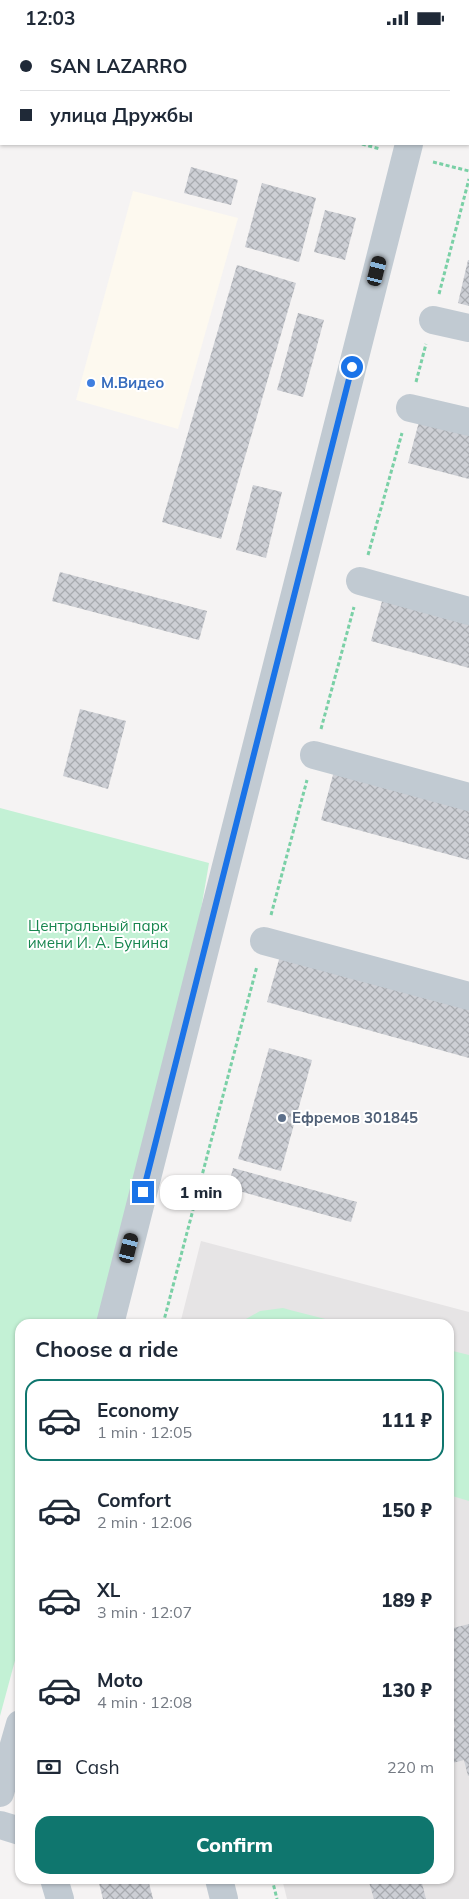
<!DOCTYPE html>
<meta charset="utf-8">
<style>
body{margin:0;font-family:Mulish,sans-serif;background:#f2f2f3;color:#1f2937;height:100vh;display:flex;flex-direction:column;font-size:19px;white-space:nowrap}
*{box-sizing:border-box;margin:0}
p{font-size:16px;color:#747a83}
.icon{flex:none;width:28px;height:28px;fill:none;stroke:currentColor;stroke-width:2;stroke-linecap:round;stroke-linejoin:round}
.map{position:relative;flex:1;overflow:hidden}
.details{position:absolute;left:15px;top:1284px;width:439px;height:565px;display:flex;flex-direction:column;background:#fff;border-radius:15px;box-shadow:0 1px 4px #0004}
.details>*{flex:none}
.top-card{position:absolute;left:0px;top:0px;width:470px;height:110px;box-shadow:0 1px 4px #0004;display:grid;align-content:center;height:110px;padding:0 20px;background:#fff}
.end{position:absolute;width:22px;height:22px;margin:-11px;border:6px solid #1a73e8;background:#fff;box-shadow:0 0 0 2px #fff}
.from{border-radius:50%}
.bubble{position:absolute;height:35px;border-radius:15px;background:#fff;box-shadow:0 1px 4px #0004;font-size:16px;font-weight:800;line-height:35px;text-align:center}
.car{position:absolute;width:15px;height:30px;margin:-15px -8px;border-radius:6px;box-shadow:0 0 4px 1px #0007;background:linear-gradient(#222 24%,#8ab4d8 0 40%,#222 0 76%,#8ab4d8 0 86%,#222 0)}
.top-card b{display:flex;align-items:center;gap:18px;height:48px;font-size:19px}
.top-card b+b{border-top:1px solid #e0e1e3}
.top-card i{width:12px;height:12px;background:#1f2937}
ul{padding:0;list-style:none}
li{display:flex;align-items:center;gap:15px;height:82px;margin:0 10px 8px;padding:0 10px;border:2px solid transparent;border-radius:15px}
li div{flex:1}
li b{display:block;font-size:19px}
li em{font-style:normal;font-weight:800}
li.active{border-color:#0f766e}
li>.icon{width:45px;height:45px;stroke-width:1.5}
h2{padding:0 20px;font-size:22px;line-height:60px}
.pay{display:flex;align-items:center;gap:12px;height:55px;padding:0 20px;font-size:19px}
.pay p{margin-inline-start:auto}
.primary-button{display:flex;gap:10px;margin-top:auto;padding:10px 20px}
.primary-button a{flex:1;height:58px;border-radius:15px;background:#0f766e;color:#fff;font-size:20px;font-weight:800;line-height:58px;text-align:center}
.status{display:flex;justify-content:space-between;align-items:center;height:35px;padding:0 25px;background:#fff;direction:ltr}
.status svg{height:14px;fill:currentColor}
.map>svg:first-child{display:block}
</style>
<div class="status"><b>12:03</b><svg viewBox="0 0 49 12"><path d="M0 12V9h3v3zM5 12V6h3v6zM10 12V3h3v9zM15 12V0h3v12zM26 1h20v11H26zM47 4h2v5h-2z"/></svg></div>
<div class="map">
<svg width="469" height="1864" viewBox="0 0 469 1864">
<defs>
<pattern id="building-cross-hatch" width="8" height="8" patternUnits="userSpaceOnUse" patternTransform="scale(1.25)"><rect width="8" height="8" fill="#cdcfd5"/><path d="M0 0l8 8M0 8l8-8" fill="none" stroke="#a8abb0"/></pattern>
</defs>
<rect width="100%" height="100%" fill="#f5f3f3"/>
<polygon fill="#fdf9ef" points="133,156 238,183 178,394 76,365"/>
<polygon fill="#e6e4e5" points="201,1206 469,1277 469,1864 287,1864 282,1844 449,1844 449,1289 180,1289"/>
<g fill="#c3f1d5">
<polygon points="0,773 209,828 172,1044 106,1289 20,1289 20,1607 0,1681"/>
<polygon points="283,1273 290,1275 345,1289 237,1289 260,1276"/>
<polygon points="449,1315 469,1320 469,1466 449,1460"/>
</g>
<g fill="url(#building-cross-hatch)">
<polygon points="191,132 238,145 231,170 184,158"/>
<polygon points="262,148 316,163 299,227 245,212"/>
<polygon points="325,175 356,183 345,225 314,217"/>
<polygon points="468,225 469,225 469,271 458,268"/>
<polygon points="237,230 296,248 221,504 162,487"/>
<polygon points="298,278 324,285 303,362 277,355"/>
<polygon points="420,383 469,395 469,444 408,428"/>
<polygon points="253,450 282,457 266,523 236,515"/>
<polygon points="60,537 207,576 199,605 52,566"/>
<polygon points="384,559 469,583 469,633 371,606"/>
<polygon points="80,674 126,686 108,754 63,741"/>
<polygon points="334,736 469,772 469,825 321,785"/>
<polygon points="280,921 469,973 469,1023 267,967"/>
<polygon points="269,1013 312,1025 281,1136 238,1124"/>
<polygon points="233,1133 357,1167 351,1187 228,1153"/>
<polygon points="469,1589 469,1740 468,1741 464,1725 449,1729 449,1694 455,1692 449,1667 449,1594"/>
<polygon points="98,1844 148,1844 153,1864 103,1864"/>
<polygon points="368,1844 421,1844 426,1864 374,1864"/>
</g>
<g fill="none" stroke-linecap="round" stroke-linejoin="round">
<g stroke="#7ad0a6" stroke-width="3" stroke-dasharray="4 2.5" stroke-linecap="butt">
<polyline points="0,14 1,14"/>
<polyline points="362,109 380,114"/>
<polyline points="433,127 469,136"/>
<polyline points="439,259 469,144"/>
<polyline points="416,347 426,309"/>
<polyline points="368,520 402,398"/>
<polyline points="321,694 354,572"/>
<polyline points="271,880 307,745"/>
<polyline points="163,1289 257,931"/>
<polyline points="272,1844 277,1864"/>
</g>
<g stroke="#c1cad2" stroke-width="28">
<polyline points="147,0 151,1"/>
<polyline points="434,1 434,0"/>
<polyline points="433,285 469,293"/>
<polyline points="410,373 469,387"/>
<polyline points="360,546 469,576"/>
<polyline points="314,720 469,762"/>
<polyline points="264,906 469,961"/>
<polyline points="110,1289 409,109"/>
<polyline points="0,1758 20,1689"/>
<polyline points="0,1790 20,1796"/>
<polyline points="54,1844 60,1864"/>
<polyline points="219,1844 224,1864"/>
</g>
</g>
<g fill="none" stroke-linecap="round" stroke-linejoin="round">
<polyline stroke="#1a73e8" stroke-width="6" points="143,1157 352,332"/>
</g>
<circle fill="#3f7fe0" stroke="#fff" stroke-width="2" cx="91" cy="348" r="5"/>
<circle fill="#5c6f8a" stroke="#fff" stroke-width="2" cx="282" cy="1083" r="5"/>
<g text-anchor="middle" stroke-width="4" stroke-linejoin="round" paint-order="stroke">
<g font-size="15" font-weight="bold" fill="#366cbe" stroke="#fff" text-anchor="start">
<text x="101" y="353">М.Видео</text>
</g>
<g font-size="15" fill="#17864f" stroke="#fff">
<text x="98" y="896">Центральный парк<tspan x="98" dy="17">имени И. А. Бунина</tspan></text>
</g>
<g font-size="15" font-weight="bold" fill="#4e5e75" stroke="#fff" text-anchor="start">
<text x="292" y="1088">Ефремов 301845</text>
</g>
</g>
</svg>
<i class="end from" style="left:352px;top:332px"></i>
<i class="end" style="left:143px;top:1157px"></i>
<div class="bubble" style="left:160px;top:1140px;width:82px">1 min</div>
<i class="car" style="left:377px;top:236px;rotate:14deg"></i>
<i class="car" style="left:129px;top:1213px;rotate:14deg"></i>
<div class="top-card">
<b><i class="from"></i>SAN LAZARRO</b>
<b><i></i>улица Дружбы</b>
</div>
<section class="details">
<h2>Choose a ride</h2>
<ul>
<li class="active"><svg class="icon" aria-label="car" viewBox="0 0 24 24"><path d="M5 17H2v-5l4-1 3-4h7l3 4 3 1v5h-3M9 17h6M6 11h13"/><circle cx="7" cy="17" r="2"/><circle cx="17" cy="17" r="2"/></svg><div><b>Economy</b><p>1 min · 12:05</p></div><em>111 ₽</em></li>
<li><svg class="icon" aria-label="car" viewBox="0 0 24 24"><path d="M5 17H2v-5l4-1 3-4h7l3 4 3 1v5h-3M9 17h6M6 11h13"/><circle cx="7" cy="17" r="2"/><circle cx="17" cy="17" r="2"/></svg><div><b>Comfort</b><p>2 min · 12:06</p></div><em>150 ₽</em></li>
<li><svg class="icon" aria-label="car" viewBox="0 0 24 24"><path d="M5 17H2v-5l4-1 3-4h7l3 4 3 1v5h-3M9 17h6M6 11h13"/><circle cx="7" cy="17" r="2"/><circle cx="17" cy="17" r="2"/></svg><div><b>XL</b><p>3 min · 12:07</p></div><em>189 ₽</em></li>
<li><svg class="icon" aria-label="car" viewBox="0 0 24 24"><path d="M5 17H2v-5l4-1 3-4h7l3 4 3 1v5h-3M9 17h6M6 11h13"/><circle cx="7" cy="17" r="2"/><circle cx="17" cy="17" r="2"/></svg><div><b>Moto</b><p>4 min · 12:08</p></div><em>130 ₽</em></li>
</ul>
<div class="pay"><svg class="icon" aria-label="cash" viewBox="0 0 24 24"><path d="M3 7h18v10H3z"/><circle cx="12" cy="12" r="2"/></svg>Cash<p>220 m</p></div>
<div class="primary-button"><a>Confirm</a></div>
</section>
</div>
